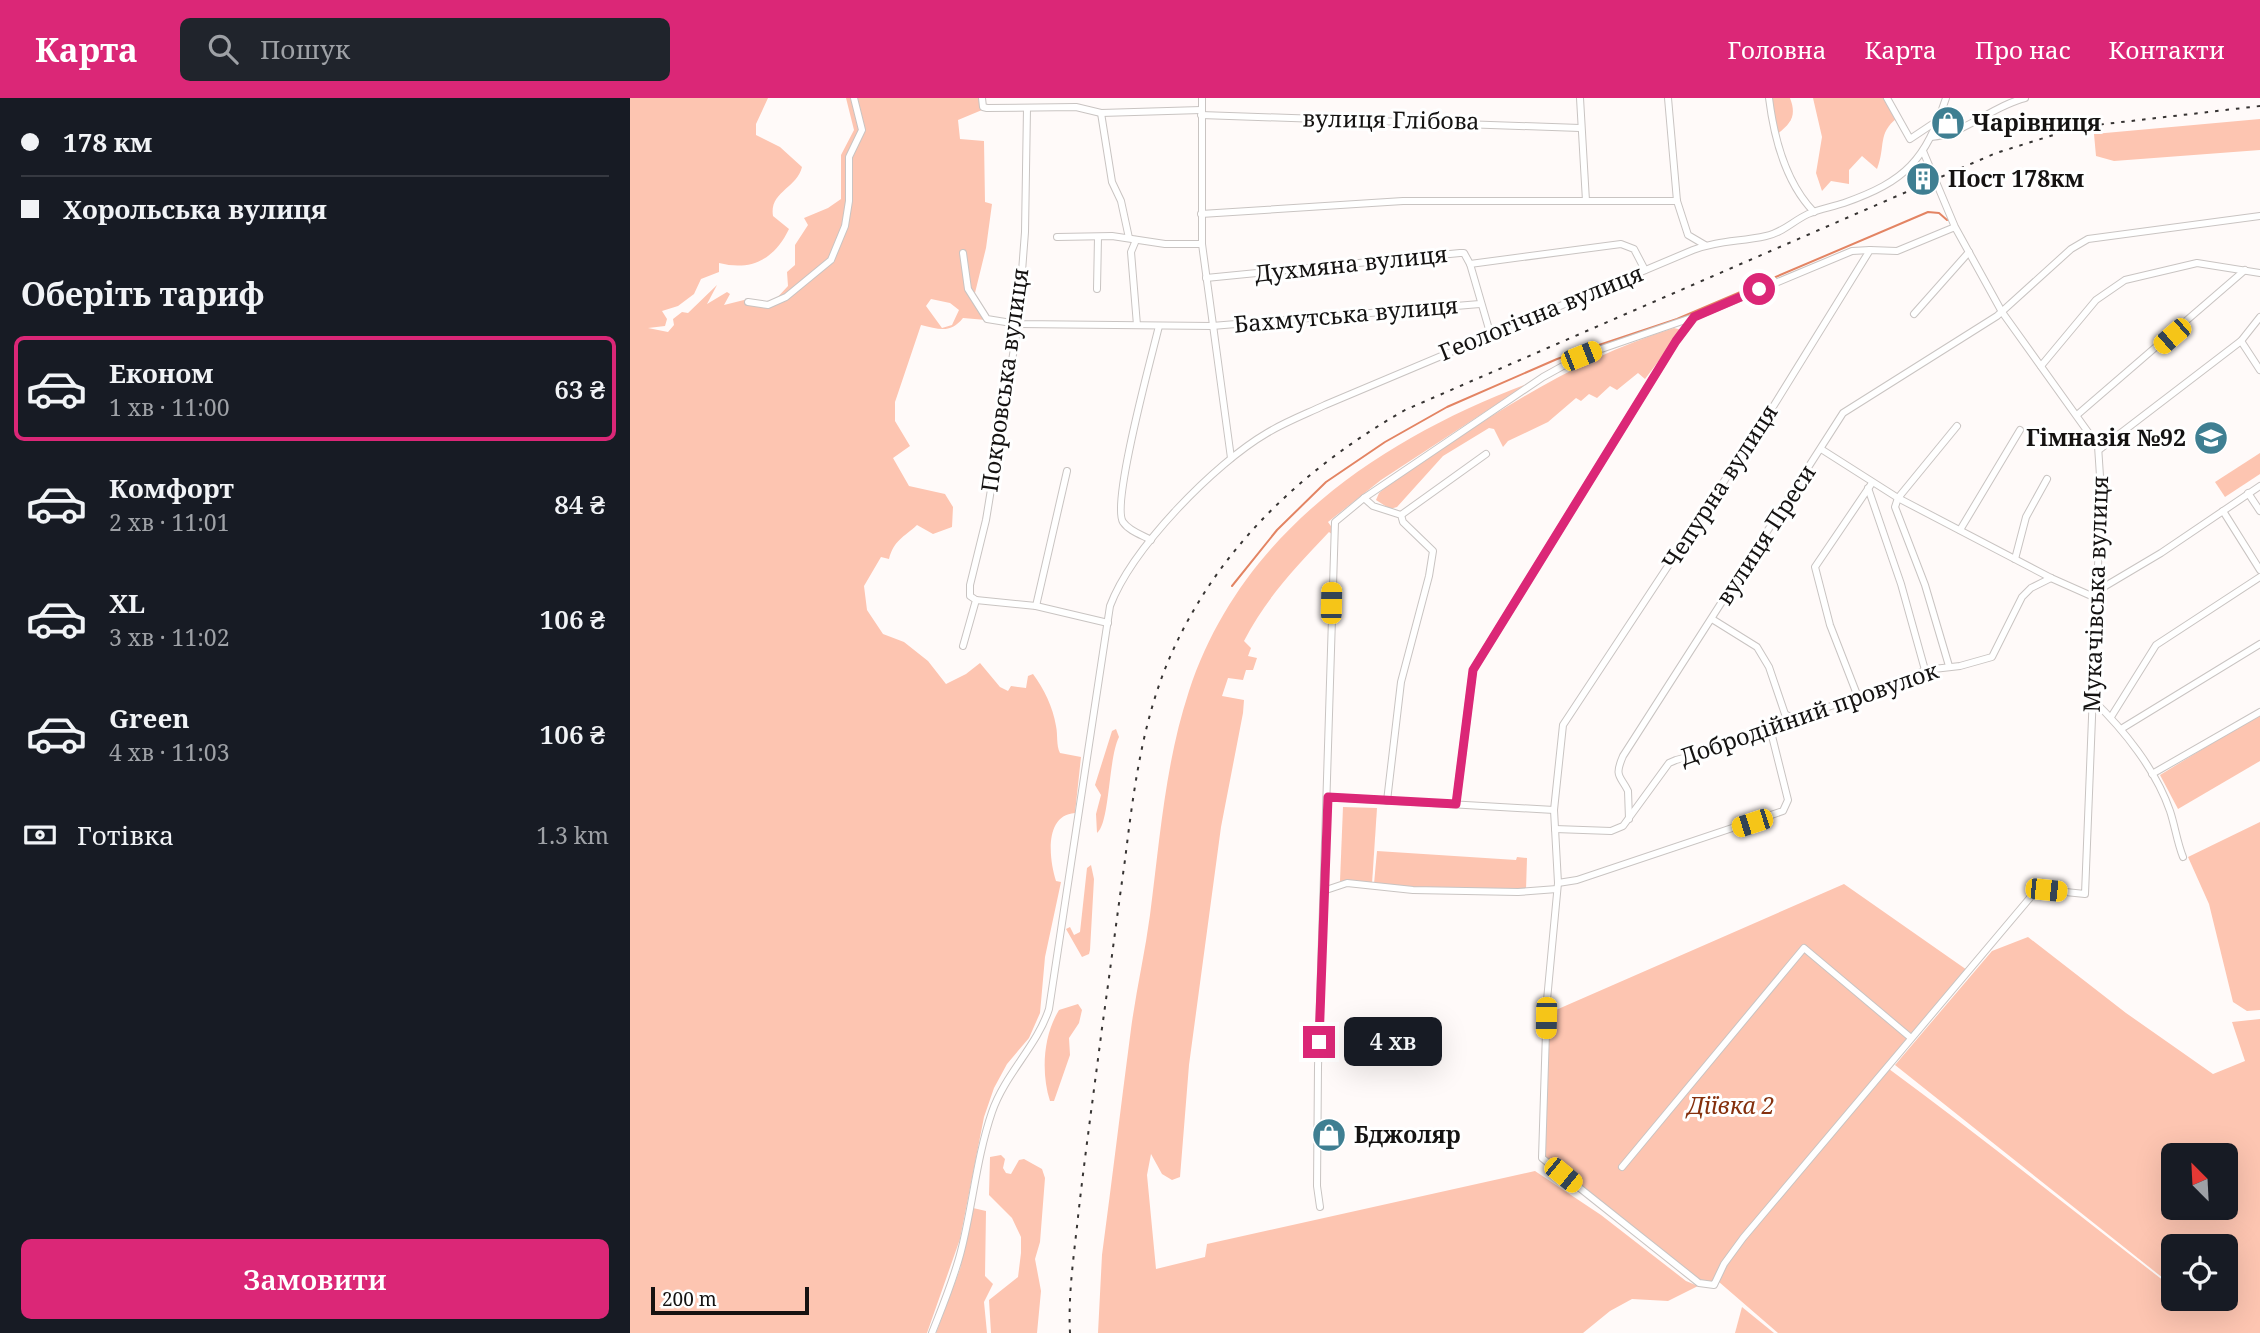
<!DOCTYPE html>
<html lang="uk">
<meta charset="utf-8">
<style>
body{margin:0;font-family:"Noto Serif",serif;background:#20242c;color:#f1f3f6;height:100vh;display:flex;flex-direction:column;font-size:26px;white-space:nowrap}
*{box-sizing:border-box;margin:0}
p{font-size:23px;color:#9ea1a6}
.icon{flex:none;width:38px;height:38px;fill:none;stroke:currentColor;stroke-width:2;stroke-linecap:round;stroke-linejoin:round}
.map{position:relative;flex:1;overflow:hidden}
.drawer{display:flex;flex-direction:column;background:#171b24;width:630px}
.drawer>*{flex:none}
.banner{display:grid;align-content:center;height:154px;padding:0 21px;background:#171b24}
.needle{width:46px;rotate:336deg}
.buttons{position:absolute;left:1531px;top:1045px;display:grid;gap:14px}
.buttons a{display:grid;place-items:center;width:77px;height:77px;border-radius:10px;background:#171b24;box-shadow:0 7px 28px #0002;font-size:35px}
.scale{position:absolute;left:21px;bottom:18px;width:158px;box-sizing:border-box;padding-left:7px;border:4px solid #151312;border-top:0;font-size:19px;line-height:24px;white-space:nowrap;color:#151312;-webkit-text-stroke:5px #fff;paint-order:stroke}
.end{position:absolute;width:32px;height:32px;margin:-16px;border:9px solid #db2777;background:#fff;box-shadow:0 0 0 4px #fff}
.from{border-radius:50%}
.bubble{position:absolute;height:49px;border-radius:10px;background:#171b24;box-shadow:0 7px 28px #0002;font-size:23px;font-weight:600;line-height:49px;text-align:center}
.car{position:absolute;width:21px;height:42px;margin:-21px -10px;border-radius:9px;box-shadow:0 0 5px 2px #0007;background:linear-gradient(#f5c518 24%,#345 0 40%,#f5c518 0 76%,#345 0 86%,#f5c518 0)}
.banner b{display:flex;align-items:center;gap:24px;height:66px;font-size:26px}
.banner b+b{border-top:2px solid #363941}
.banner i{width:18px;height:18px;background:#f1f3f6}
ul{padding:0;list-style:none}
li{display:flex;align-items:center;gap:21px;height:105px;margin:0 14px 10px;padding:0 7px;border:4px solid transparent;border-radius:10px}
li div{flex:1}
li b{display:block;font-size:26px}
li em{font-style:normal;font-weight:600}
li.on{border-color:#db2777}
li>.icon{width:63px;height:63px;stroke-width:1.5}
h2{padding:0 21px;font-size:32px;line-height:84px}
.pay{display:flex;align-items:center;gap:18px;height:77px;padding:0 21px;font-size:26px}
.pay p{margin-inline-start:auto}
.button{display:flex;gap:14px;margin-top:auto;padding:14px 21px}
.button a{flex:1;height:80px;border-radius:10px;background:#db2777;color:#fff;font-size:28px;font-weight:600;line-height:80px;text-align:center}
header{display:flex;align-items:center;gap:42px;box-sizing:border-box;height:98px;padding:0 35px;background:#db2777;color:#fff}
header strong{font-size:33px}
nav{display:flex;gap:38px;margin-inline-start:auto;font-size:24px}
.search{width:490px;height:63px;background:#20242c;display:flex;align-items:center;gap:18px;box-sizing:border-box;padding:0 24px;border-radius:10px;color:#9ea1a6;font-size:26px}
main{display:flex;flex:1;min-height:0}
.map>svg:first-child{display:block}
</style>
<header>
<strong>Карта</strong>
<div class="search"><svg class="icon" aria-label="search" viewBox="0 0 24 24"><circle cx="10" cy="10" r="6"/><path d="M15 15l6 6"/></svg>Пошук</div>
<nav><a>Головна</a><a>Карта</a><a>Про нас</a><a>Контакти</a></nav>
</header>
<main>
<section class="drawer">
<div class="banner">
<b><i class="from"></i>178 км</b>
<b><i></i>Хорольська вулиця</b>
</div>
<h2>Оберіть тариф</h2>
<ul>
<li class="on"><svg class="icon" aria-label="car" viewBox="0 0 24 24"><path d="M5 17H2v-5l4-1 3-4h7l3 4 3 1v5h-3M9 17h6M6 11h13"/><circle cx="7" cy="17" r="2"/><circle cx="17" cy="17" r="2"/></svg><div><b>Економ</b><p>1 хв · 11:00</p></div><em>63 ₴</em></li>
<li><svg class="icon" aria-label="car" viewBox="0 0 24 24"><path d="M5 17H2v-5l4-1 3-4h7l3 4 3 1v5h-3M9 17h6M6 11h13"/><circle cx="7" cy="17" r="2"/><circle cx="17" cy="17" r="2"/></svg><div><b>Комфорт</b><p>2 хв · 11:01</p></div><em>84 ₴</em></li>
<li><svg class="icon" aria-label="car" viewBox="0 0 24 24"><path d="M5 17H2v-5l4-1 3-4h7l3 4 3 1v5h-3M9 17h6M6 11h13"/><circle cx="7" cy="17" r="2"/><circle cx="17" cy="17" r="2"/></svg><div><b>XL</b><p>3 хв · 11:02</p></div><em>106 ₴</em></li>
<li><svg class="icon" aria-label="car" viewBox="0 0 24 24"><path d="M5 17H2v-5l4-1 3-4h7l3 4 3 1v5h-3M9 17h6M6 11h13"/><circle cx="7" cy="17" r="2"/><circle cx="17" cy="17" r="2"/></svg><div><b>Green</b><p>4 хв · 11:03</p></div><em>106 ₴</em></li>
</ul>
<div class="pay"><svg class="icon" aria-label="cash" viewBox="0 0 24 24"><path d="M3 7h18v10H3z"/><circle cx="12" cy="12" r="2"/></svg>Готівка<p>1.3 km</p></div>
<div class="button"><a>Замовити</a></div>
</section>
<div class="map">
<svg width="1630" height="1235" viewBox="0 0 1630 1235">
<rect width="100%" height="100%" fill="#fffaf9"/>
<g fill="#fdc5b1" fill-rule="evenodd">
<path d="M0,0H138L126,26V37L150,49L172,69C167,90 139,94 143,118L159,131C144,162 121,173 89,165V174L71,181L64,196L48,208L32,213L37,221L35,228L18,230L38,234L44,227L43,221L52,214L58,215L87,187L77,206L97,194L100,196L94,207L118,201L138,206L144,203L158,188L157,174L165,167V147L178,127L174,120L198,110L211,101V57L224,32L216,0H350L352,12L328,22L330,41L354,43L355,104L362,106L356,150L344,199L356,222L333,220C320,236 309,231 291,227L265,304V323L280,348L263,360L279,388L315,396L323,409L322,429L303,436L287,427C274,439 264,442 259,461L251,459L234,488L237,512L253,536L274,544L298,563L316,586L336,576L350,565L370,589L378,593L381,588L396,590L398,578L403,576C414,591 423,609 426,628C428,637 426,647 430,655L451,659L445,715C414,717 419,761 426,783L431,784L415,859L410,915L399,940L377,966L364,990L354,1019L330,1141L297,1235H0ZM301,201L320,205L329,212L322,227L312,230L296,208Z"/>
<path d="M1141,0H1160C1167,18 1161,26 1146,37Z"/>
<path d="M1183,0H1256L1267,20C1247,36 1256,48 1247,71L1232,58L1219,72V86L1201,83L1192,93L1186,75L1192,39Z"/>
<polygon points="1630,21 1630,52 1484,63 1466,58 1464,36"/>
<path d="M1044,230L1052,232L1015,281L1008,275L987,292L980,288L967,300L959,296L951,303L946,300L918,324L878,343L873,349L864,331L859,330L813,358L767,409L760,411L746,402L749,395L762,384C855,322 936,264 1044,230Z"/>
<path d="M899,285L751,382L698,424L703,431V437L699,434C666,469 636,500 614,543L621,550L618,558L627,560L623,572H616L613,582L598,580L592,598L614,602L613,615L591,729L559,967L550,1079L542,1082L532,1076L521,1056L517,1077L526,1171L575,1159L577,1146L905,1073L971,1117L1056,1183L1068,1188L1038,1203L1002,1201L980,1213L953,1235H468L472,1157C482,1082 491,1007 501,931C506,893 515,855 520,817C530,741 535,666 559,593C611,435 750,341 899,285Z"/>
<polygon points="1630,355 1630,376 1595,399 1585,384"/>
<polygon points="1630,616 1630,663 1548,711 1530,677"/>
<path d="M486,631L489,639C478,661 480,725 467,735L466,716L471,697L465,687L482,633Z"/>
<polygon points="713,709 747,710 742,786 710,783"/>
<polygon points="1630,724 1630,912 1617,913 1603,904 1579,806 1558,759"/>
<polygon points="747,753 886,762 887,759 897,760 896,792 783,790 744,786"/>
<polygon points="461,767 464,781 460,852 459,856 452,859 436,831 440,829 444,837 450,834 457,770"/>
<path d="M1214,786L1337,872L1255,968C1353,1040 1447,1116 1543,1190L1544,1200H1596V1148H1544L1543,1188L1265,967L1362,853L1398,839L1496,915L1583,976L1615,963L1602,924L1630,921V1235H1148L1089,1184H1074L1058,1176L916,1062L913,1051L919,915ZM1544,1057H1596V1110H1544Z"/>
<path d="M448,906L452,912L449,925L439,940L440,957L424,1003H420C411,975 413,938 429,912Z"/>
<polygon points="371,1057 375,1061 373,1070 376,1075 381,1076 389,1062 394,1061 412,1071 415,1080 410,1144 405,1161 411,1193 407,1235 361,1235 359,1202 388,1179 391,1155 391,1139 382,1120 359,1097 360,1059"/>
<polygon points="343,1110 356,1113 355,1178 363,1186 354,1204 357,1235 306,1235 330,1171"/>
<polygon points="1112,1209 1144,1235 1105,1235"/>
</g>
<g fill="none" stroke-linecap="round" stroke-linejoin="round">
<polyline stroke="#e38463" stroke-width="2" points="602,488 647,432 696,384 755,344 817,309 927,261 1047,221 1298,114 1309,115 1317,122"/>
<g stroke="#c9c4c2" stroke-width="8">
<g id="minor">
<polyline points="352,0 353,9 357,10 446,9 471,15 571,12"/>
<polyline points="572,0 572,146 601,360"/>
<polyline points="950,0 956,103"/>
<polyline points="1038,0 1047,103 1058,137 1075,147"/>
<path d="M1139,0C1144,40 1155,84 1184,114"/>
<polyline points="1257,0 1280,41 1307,23"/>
<polyline points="471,15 482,84 491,103 499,140"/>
<polyline points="571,17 950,30"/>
<path d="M1301,39C1335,36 1362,8 1395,0"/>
<polyline points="1293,53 1325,129 1372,214 1468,348 1471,393 1455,796 1416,792 1404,795 1113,1140 1094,1166 1084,1187 1069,1185 912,1060 917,902 928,785 924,712 933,627 1141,312 1240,152 1267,153 1325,129"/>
<polyline points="571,116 773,103 1047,103"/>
<polyline points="427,139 482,138 535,146 572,146"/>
<polyline points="506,142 501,154 507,227"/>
<polyline points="333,155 338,191 357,221 388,226 582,228 850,206"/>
<polyline points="840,166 861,238"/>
<polyline points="576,180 830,155 834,155 840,166 991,146 1004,151 1015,172"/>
<polyline points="467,191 468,139"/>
<polyline points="118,204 138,207 156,199 201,162 215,128 219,103 219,59 232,32 224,0"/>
<polyline points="1284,216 1339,154"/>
<polyline points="1611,243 1630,272"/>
<polyline points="1411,268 1466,202 1495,182 1567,165 1630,175"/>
<polyline points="1447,317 1615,172"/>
<polyline points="1191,351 1268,400 1421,480 1466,500"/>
<polyline points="1470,351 1611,243 1630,219"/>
<polyline points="1238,390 1271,486 1295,572"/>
<polyline points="1618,395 1630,413"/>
<polyline points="734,400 743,408 771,417 773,424 803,453 799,478 771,584 757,703"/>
<polyline points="1593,413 1630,472"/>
<polyline points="771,417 856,356"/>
<polyline points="1330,432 1390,332"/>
<path d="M521,442C512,437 499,433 493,424C481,406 522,257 529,228"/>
<polyline points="1385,461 1396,419 1417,381"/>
<polyline points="1467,493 1531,455 1630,388"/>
<polyline points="346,502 406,508 478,525"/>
<polyline points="406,508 437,373"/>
<polyline points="1082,521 1127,549 1139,569 1155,616 1162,620"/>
<polyline points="333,548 346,502 340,498 340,487 356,422 388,226 395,134 397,10"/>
<polyline points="1319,568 1295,487 1265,409 1268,400 1327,328"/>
<polyline points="1228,599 1200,527 1185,469 1242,385"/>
<path d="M1463,602C1494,632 1526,672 1540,713C1545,728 1547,744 1553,759"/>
<polyline points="1481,619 1526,547 1630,479"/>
<polyline points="1491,631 1630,546"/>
<polyline points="1522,676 1630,614"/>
<polyline points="698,699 924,712"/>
<polyline points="826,706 843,572 1046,243 1064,220"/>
<path d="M999,721L998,693C990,677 984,679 993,658L1213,315L1367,218L1441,151L1458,141L1630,118"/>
<polyline points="925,731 981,733 993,728 1039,665 1046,662 1105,646 1162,620 1257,591 1295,572 1330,568 1362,559 1392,499 1401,490 1421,480"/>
<polyline points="928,785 947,782 1153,713 1158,702 1142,638 1144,628"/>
<polyline points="696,792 717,785 783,792 888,794 927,791"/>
<polyline points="992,1069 1174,850 1281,940"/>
<polyline points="690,1109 687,1088 688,969 705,424 734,400 913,279 951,258 1064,219 1222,153 1240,152"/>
<path d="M302,1235C313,1207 325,1179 332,1149C343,1104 347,1058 362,1014C375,976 407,948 419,911L480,508C502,450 584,366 637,335C655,324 676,316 695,307L1063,152C1089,142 1110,144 1136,138C1152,135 1163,123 1178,116C1189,111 1202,109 1214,105C1276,83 1295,63 1316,0"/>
</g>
</g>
<use href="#minor" stroke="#fff" stroke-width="6"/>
<path stroke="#373433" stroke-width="2" stroke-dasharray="3.5 7" stroke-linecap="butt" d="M440,1235C438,1196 444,1157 448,1119C455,1056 464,993 472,930C480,874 487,818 495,762C503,697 511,632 535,571C581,456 670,372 775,312L1366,55L1449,29L1630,8"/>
</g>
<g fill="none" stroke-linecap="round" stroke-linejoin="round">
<polyline stroke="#db2777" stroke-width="9" points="689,944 698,699 826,706 843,572 1046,243 1064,219 1129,191"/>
</g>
<defs>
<g id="shop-disc" transform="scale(1.75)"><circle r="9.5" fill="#3f7f92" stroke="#fff"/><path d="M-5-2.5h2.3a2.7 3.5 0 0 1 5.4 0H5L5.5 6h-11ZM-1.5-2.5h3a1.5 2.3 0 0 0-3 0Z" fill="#fff"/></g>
<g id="building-disc" transform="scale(1.75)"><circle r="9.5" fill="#3f7f92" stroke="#fff"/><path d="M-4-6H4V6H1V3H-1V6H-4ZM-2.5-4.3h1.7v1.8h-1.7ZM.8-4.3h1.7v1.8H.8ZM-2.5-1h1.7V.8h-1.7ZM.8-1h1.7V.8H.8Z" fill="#fff"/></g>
<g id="school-disc" transform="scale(1.75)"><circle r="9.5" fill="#3f7f92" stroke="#fff"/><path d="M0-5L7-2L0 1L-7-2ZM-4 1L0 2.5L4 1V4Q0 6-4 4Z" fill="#fff"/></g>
</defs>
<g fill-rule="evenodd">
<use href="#shop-disc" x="1318" y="25"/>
<use href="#building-disc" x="1293" y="81"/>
<use href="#school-disc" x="1581" y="340"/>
<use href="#shop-disc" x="699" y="1037"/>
</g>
<g text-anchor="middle" stroke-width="6" stroke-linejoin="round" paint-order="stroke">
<g font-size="23" fill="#151312" stroke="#fff">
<text transform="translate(761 22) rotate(1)" y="8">вулиця Глібова</text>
<text transform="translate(721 166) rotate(-6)" y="8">Духмяна вулиця</text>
<text transform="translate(911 215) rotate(-22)" y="8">Геологічна вулиця</text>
<text transform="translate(716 217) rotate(-5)" y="8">Бахмутська вулиця</text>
<text transform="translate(375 282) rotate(-82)" y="8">Покровська вулиця</text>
<text transform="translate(1090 389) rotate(-57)" y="8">Чепурна вулиця</text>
<text transform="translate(1136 437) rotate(-57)" y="8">вулиця Преси</text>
<text transform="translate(1466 496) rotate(-88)" y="8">Мукачівська вулиця</text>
<text transform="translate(1179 616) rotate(-19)" y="8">Добродійний провулок</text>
</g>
<g font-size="23" font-weight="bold" fill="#151312" stroke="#fff" text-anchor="start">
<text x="1342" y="33">Чарівниця</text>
<text x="1318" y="89">Пост 178км</text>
<text x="1556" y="348" text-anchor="end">Гімназія №92</text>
<text x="724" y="1045">Бджоляр</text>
</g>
<g font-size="23" font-style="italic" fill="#85300d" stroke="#fff">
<text x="1101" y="1016">Діївка 2</text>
</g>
</g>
</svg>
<div class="buttons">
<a><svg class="needle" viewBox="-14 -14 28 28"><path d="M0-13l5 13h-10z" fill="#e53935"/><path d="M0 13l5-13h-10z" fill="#9ea1a6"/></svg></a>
<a><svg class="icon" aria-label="locate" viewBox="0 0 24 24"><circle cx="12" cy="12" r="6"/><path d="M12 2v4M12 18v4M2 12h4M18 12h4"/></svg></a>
</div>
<div class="scale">200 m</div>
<i class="end from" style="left:1129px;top:191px"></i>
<i class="end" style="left:689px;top:944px"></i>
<div class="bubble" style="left:714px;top:919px;width:98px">4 хв</div>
<i class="car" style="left:1542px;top:238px;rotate:229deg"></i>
<i class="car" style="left:951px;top:258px;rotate:68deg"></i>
<i class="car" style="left:701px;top:505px;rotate:1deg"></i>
<i class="car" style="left:1122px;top:725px;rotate:252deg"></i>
<i class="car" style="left:1416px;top:792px;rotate:96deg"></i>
<i class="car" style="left:916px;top:920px;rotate:181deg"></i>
<i class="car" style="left:933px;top:1077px;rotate:129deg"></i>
</div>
</main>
